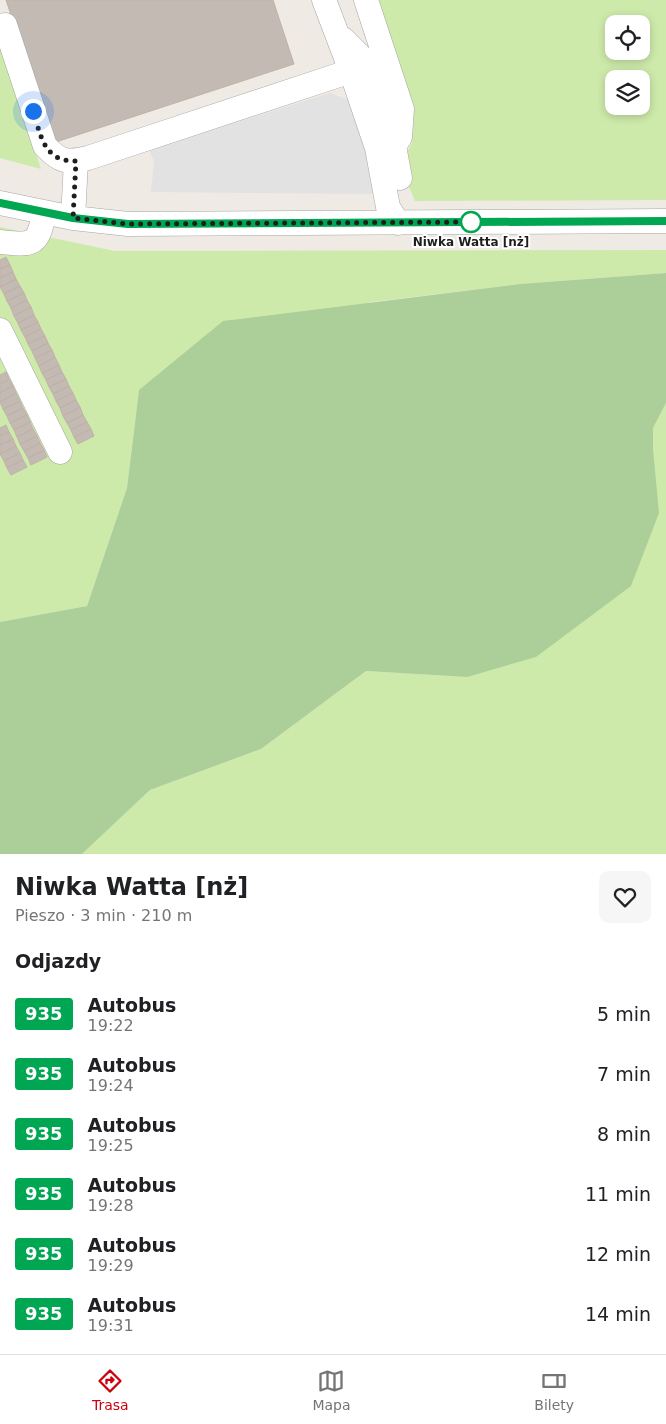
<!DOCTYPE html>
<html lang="pl">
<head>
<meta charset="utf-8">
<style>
  :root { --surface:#fff; --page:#f6f6f6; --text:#202124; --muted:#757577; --line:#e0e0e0; --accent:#cd000c }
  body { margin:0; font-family:"DejaVu Sans",sans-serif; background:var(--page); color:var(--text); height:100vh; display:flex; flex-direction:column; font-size:19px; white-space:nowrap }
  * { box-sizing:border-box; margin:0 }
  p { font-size:16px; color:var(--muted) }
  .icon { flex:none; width:28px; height:28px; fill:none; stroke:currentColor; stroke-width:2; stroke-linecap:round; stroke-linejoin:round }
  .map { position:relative; height:854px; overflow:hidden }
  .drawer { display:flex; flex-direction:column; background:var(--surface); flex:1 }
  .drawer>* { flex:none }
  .badge { padding:0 10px; border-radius:4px; font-size:18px; line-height:32px }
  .fabs { position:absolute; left:605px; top:15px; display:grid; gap:10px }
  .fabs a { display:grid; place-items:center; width:45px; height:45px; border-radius:10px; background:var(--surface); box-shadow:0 2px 8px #0003; font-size:25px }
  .you { position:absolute; width:25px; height:25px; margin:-12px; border:4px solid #fff; border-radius:50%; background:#1a73e8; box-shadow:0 0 0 8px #1a73e833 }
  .map>.badge { position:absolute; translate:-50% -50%; box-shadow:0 0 0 2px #fff }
  h2 { padding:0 15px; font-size:19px; line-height:45px }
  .round { display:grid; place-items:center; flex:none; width:52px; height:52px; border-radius:10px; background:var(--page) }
  .overview { display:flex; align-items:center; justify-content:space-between; height:85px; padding:0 15px }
  h1 { font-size:24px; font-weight:600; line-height:38px }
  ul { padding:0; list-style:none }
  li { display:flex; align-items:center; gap:15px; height:60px; padding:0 15px }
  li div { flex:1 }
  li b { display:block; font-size:19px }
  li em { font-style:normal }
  li .badge { min-width:55px; font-weight:700; text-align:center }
  .tab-bar { display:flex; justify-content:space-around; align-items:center; height:70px; border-top:1px solid var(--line); background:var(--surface); font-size:14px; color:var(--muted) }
  .tab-bar a { display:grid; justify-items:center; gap:2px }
  .tab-bar .on { color:var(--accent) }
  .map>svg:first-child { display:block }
  .grass { fill:#cdeaaa; fill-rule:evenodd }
  .forest { fill:#accf99 }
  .parking { fill:#e2e2e2 }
  .building { fill:#c4bab4; stroke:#c1b1a7 }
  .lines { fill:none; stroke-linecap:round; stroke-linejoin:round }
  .minor-casing { stroke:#a5a5a5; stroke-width:25 }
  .minor { stroke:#fff; stroke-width:24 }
  .line-casing { stroke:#fff; stroke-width:11 }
  .line { stroke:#00a651; stroke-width:8 }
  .walk { stroke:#1e1e1e; stroke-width:5; stroke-dasharray:0 9 }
  .stop-dot { fill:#fff; stroke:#00a651; stroke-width:2.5 }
  .labels { text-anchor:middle; stroke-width:4; stroke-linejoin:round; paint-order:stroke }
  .stop-label { font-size:12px; font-weight:bold; fill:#1e1e1e; stroke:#fff }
</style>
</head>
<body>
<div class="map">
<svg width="666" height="854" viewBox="0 0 666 854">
  <rect width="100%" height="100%" fill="#efebe4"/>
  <!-- grass -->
  <path class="grass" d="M 376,0 L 666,0 L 666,200 L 415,201 L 409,187 L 405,156 L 412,143 L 414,117 ZM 614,24 L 641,24 L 641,51 L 614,51 ZM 614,79 L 641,79 L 641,106 L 614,106 Z
    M 0,40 L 41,169 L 0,158 Z
    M 0,227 L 115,251 L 666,250 L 666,273 L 520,284 L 371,302 L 139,390 L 127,488 L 87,606 L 0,622 Z
    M 666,403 L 666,854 L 82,854 L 150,790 L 261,749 L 366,671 L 467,677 L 653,449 L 653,428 Z"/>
  <!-- forest -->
  <path class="forest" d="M 666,273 L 666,403 L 653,428 L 653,449 L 659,513 L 631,586 L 536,657 L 467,677 L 366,671 L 261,749 L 150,790 L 82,854 L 0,854 L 0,622 L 87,606 L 127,488 L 139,390 L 223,321 L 520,284 Z"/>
  <!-- parking -->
  <path class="parking" d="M 330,93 L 351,101 L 368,152 L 377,194 L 151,192 L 154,161 L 149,150 Z"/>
  <!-- building -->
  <path class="building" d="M 6,0 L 273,0 L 294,64 L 53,143 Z
    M 6,257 L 10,265 L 0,269 L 0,260 Z
    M 10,265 L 13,272 L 0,278 L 0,269 Z
    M 13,272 L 16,279 L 0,287 L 0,278 Z
    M 16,279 L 20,286 L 4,294 L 0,287 Z
    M 20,286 L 24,293 L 7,301 L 4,294 Z
    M 24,293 L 27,300 L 11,308 L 7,301 Z
    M 27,300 L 31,307 L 14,316 L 11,308 Z
    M 31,307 L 34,315 L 18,323 L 14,316 Z
    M 34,315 L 38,322 L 21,330 L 18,323 Z
    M 38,322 L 41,329 L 25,337 L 21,330 Z
    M 41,329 L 45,336 L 28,344 L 25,337 Z
    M 45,336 L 48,343 L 32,351 L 28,344 Z
    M 48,343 L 52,350 L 35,358 L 32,351 Z
    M 52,350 L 55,357 L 39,366 L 35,358 Z
    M 55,357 L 59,365 L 42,373 L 39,366 Z
    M 59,365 L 62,372 L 46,380 L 42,373 Z
    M 6,372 L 9,379 L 0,384 L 0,375 Z
    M 62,372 L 66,379 L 49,387 L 46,380 Z
    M 9,379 L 13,386 L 0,393 L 0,384 Z
    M 66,379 L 69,386 L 53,394 L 49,387 Z
    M 13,386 L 16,393 L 0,402 L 0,393 Z
    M 69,386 L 73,393 L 56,401 L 53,394 Z
    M 16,393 L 20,401 L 3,409 L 0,402 Z
    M 73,393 L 76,400 L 60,408 L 56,401 Z
    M 76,400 L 80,407 L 63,416 L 60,408 Z
    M 20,401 L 23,408 L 7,416 L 3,409 Z
    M 80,407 L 83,415 L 67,423 L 63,416 Z
    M 23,408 L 27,415 L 10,423 L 7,416 Z
    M 27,415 L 30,422 L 14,430 L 10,423 Z
    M 83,415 L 87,422 L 71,430 L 67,423 Z
    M 30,422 L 33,429 L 17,437 L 14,430 Z
    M 87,422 L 91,429 L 74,437 L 71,430 Z
    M 6,425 L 9,432 L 0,436 L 0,428 Z
    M 33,429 L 37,436 L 20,444 L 17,437 Z
    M 91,429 L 94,436 L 78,444 L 74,437 Z
    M 9,432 L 13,439 L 0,445 L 0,436 Z
    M 37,436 L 40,443 L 24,451 L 20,444 Z
    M 13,439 L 16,446 L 0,454 L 0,445 Z
    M 40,443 L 44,450 L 28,458 L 24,451 Z
    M 16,446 L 20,453 L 4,461 L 0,454 Z
    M 44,450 L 47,457 L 31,465 L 28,458 Z
    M 20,453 L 23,460 L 7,468 L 4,461 Z
    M 23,460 L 27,467 L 11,475 L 7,468 Z"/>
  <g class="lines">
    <defs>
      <path id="minor" d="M 324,0 L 351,71 L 377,148 L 388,207 L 398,223
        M 366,0 L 402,109 L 400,137 L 394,146 L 400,178
        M 5,25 L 45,146 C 60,162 67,163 88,158 L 351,71
        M 343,39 L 367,63 L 387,117 L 393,143
        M 0,203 L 73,218 L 128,224 L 666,221
        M 73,218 L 76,161
        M 0,242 C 32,245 38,247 44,213
        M 0,330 L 60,452"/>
    </defs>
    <!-- minor casing -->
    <use href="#minor" class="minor-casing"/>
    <!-- minor -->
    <use href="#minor" class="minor"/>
  </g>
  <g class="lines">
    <defs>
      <path id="line" d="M 0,203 L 73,218 L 128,224 L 666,221"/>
    </defs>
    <!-- line casing -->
    <use href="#line" class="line-casing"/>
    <!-- line -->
    <use href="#line" class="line"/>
    <!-- walk -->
    <path class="walk" d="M 33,111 C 41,136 44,162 76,161 L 73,218 L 128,224 L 471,222"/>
  </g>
  <!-- markers -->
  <circle class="stop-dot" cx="471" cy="222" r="10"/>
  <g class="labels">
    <!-- stop labels -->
    <g class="stop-label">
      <text x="471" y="246">Niwka Watta [nż]</text>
    </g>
  </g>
</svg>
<div class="fabs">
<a><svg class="icon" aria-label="locate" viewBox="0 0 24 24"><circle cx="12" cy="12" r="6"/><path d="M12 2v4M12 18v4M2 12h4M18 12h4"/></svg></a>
<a><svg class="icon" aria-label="layers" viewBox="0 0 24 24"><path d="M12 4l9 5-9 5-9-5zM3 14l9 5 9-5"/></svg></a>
</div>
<div class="you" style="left:33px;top:111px"></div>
</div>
<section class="drawer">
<div class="overview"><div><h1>Niwka Watta [nż]</h1><p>Pieszo · 3 min · 210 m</p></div><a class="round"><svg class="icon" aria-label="heart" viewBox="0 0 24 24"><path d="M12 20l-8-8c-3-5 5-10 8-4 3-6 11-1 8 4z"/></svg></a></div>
<h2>Odjazdy</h2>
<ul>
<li><span class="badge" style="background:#00a651;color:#fff">935</span><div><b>Autobus</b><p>19:22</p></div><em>5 min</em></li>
<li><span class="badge" style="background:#00a651;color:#fff">935</span><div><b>Autobus</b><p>19:24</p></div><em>7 min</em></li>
<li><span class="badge" style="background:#00a651;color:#fff">935</span><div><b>Autobus</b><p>19:25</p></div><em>8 min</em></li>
<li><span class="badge" style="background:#00a651;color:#fff">935</span><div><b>Autobus</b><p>19:28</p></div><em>11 min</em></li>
<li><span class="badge" style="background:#00a651;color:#fff">935</span><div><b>Autobus</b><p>19:29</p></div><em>12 min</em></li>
<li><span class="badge" style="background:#00a651;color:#fff">935</span><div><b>Autobus</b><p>19:31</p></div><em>14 min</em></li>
</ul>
</section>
<nav class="tab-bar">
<a class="on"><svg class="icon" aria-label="directions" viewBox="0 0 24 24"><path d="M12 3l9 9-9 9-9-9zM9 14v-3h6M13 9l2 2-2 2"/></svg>Trasa</a>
<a><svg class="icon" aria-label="map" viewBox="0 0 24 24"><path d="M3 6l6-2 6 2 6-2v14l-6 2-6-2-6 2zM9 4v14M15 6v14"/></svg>Mapa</a>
<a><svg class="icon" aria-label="tickets" viewBox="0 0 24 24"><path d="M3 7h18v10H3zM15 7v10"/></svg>Bilety</a>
</nav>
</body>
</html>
